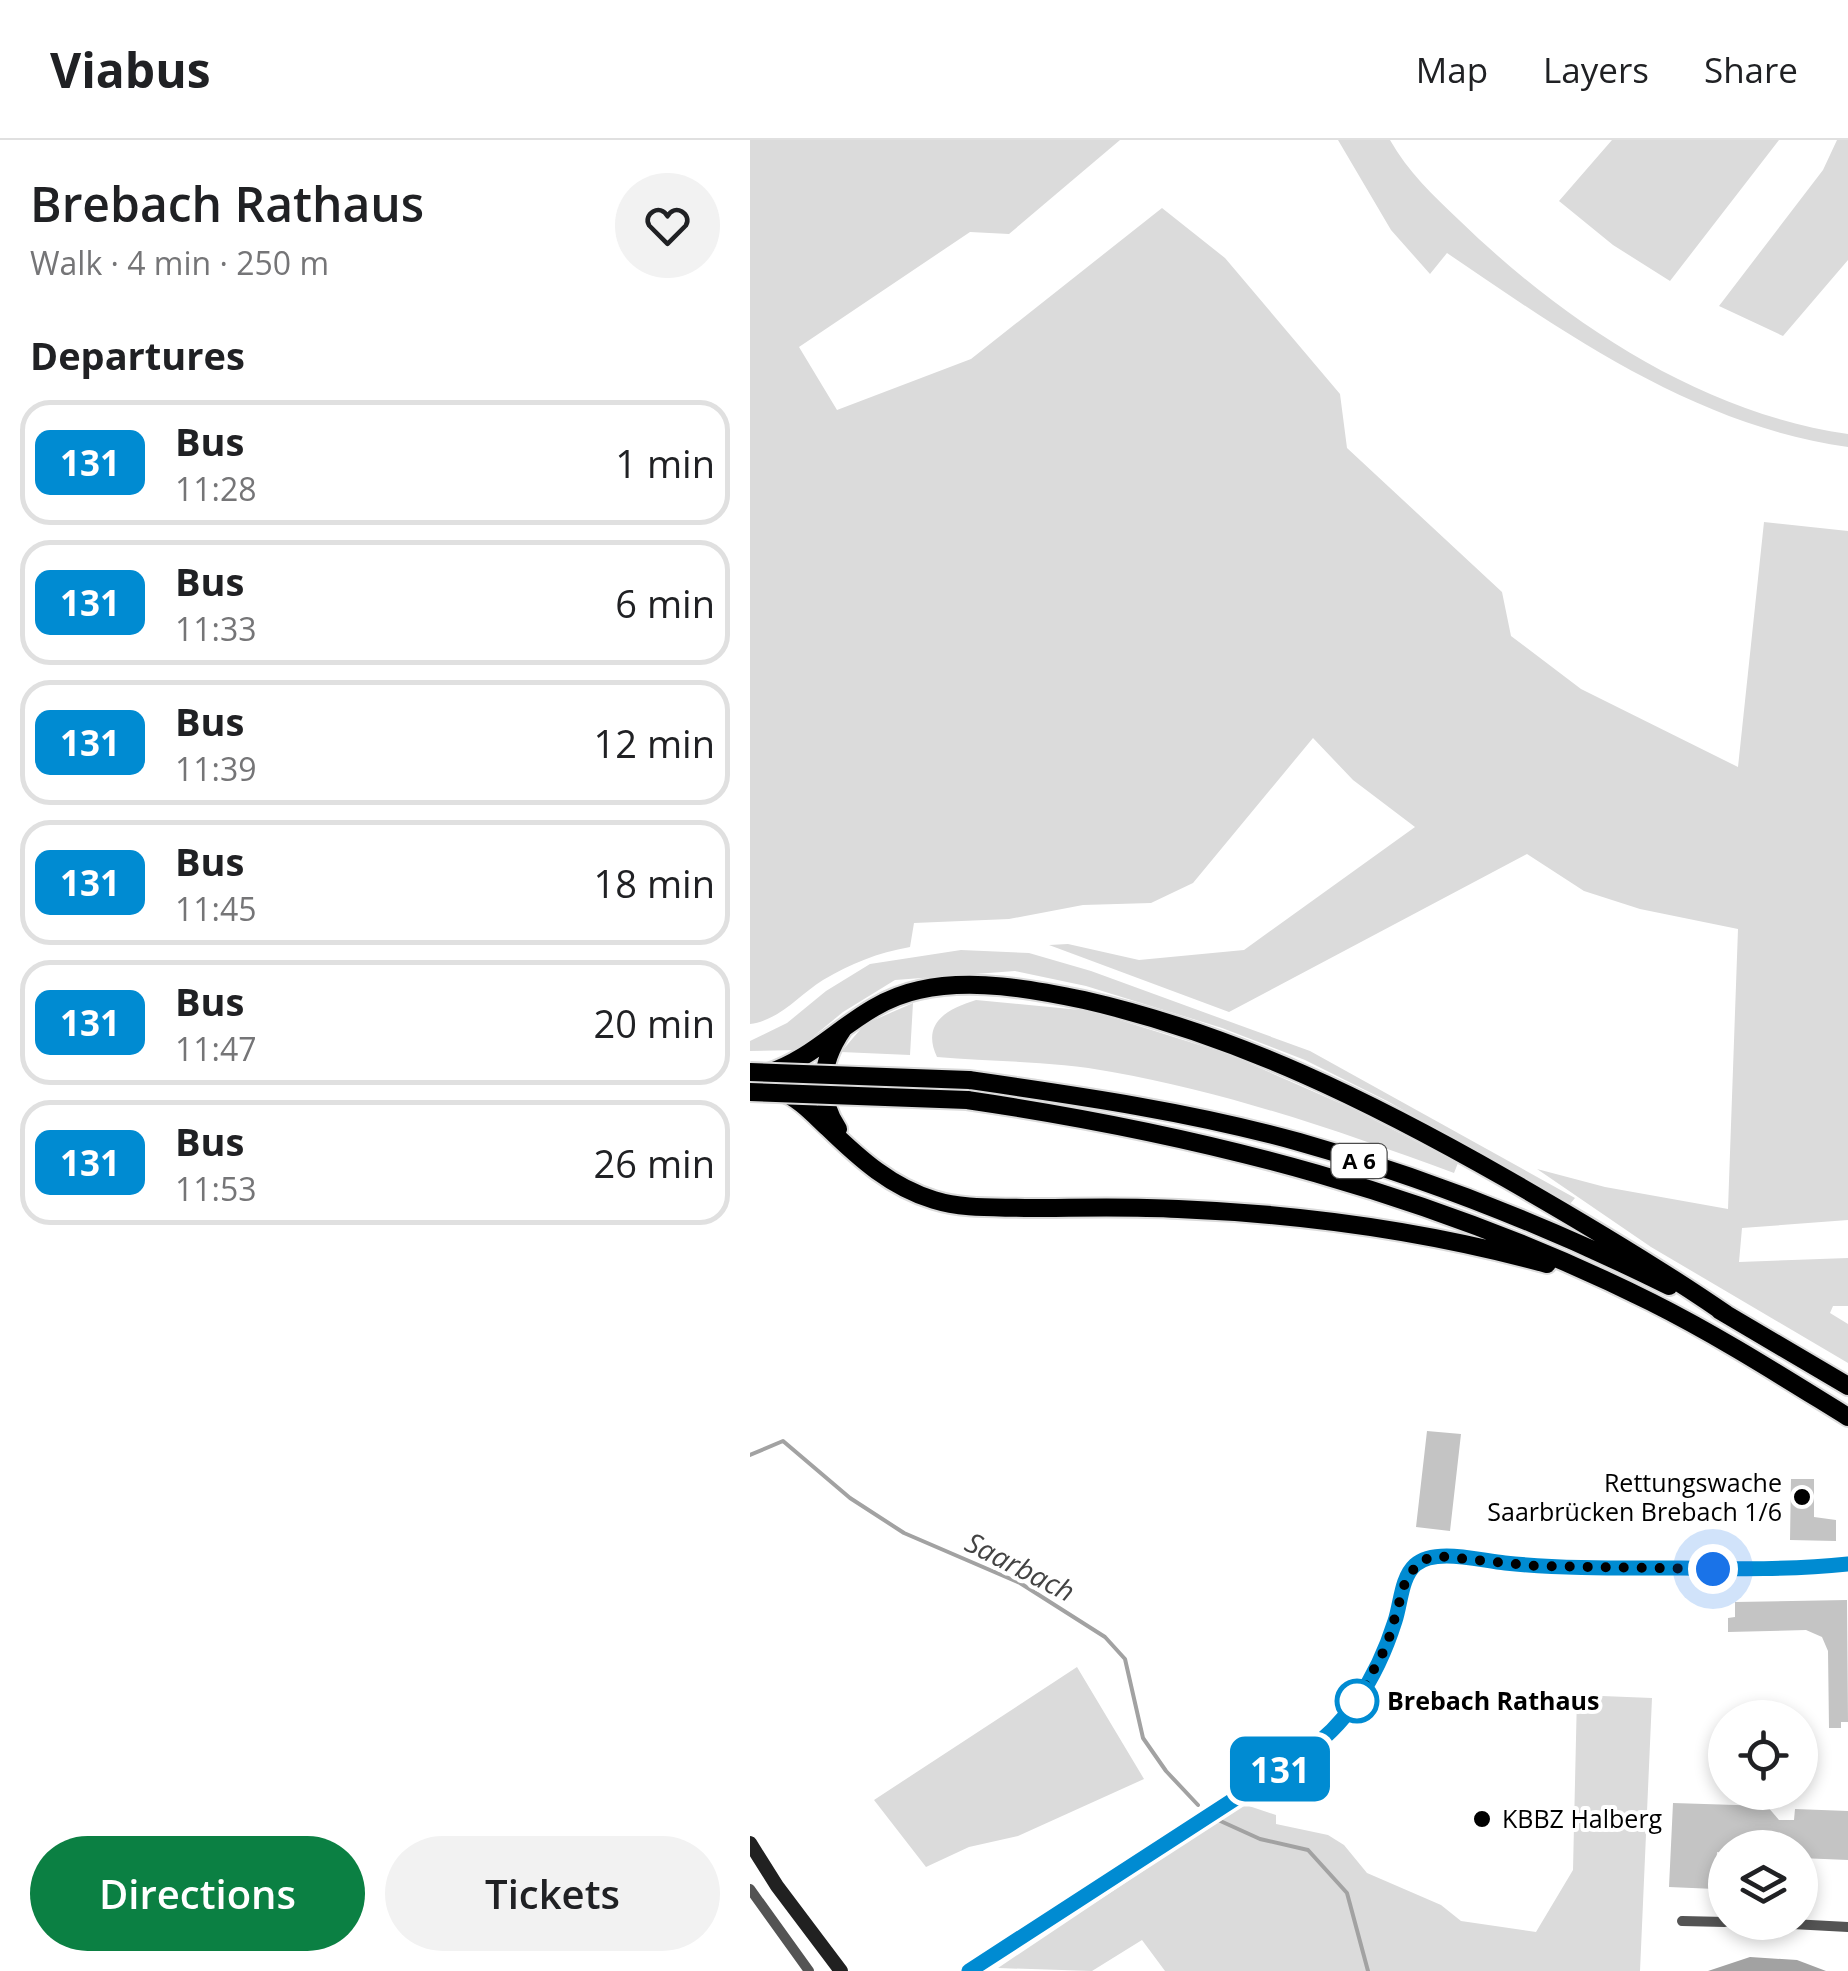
<!DOCTYPE html>
<html lang="en">
<head>
<meta charset="utf-8">
<style>
  :root { --surface:#fff; --page:#f2f2f2; --text:#202124; --muted:#757577; --line:#e0e0e0; --accent:#0b8043 }
  body { margin:0; font-family:"Open Sans",sans-serif; background:var(--page); color:var(--text); height:100vh; display:flex; flex-direction:column; font-size:38px; white-space:nowrap }
  * { box-sizing:border-box; margin:0 }
  p { font-size:32px; color:var(--muted) }
  .icon { flex:none; width:55px; height:55px; fill:none; stroke:currentColor; stroke-width:2; stroke-linecap:round; stroke-linejoin:round }
  .map { position:relative; flex:1; overflow:hidden }
  .panel { display:flex; flex-direction:column; background:var(--surface); width:750px }
  .panel>* { flex:none }
  .badge { padding:0 20px; border-radius:15px; font-size:35px; line-height:65px }
  .buttons { position:absolute; left:958px; top:1560px; display:grid; gap:20px }
  .buttons a { display:grid; place-items:center; width:110px; height:110px; border-radius:50%; background:var(--surface); box-shadow:0 5px 15px #0003; font-size:50px }
  .you { position:absolute; width:50px; height:50px; margin:-25px; border:8px solid #fff; border-radius:50%; background:#1a73e8; box-shadow:0 0 0 15px #1a73e833 }
  .map>.badge { position:absolute; translate:-50% -50%; box-shadow:0 0 0 5px #fff }
  h2 { padding:0 30px; font-size:38px; line-height:90px }
  .round { display:grid; place-items:center; flex:none; width:105px; height:105px; border-radius:52px; background:var(--page) }
  .headline { display:flex; align-items:center; justify-content:space-between; height:170px; padding:0 30px }
  h1 { font-size:48px; font-weight:600; line-height:75px }
  .cta { display:flex; gap:20px; margin-top:auto; padding:20px 30px }
  .cta a { flex:1; height:115px; border-radius:60px; background:var(--accent); color:#fff; font-size:40px; font-weight:600; line-height:115px; text-align:center }
  .cta a+a { background:var(--page); color:var(--text) }
  ul { padding:0; list-style:none }
  li { display:flex; align-items:center; gap:30px; height:125px; margin:0 20px 15px; padding:0 10px; border:5px solid var(--line); border-radius:30px }
  li div { flex:1 }
  li b { display:block; font-size:38px }
  li em { font-style:normal }
  li .badge { min-width:110px; font-weight:700; text-align:center }
  header { display:flex; align-items:center; gap:60px; box-sizing:border-box; height:140px; padding:0 50px; background:var(--surface); border-bottom:2px solid var(--line) }
  header strong { font-size:48px }
  nav { display:flex; gap:55px; margin-inline-start:auto; font-size:35px }
  main { display:flex; flex:1; min-height:0 }
  .map>svg:first-child { display:block }
  .green { fill:#dbdbdb }
  .water { fill:#a2a2a2 }
  .lines { fill:none; stroke-linecap:round; stroke-linejoin:round }
  .stream { stroke:#a2a2a2; stroke-width:4 }
  .building { fill:#c4c4c4 }
  .highway-casing { stroke:#dbdbdb; stroke-width:22 }
  .street { stroke:#545454; stroke-width:10 }
  .secondary { stroke:#212121; stroke-width:14 }
  .highway { stroke:#000; stroke-width:18 }
  .highway-bridge-casing { stroke:#dbdbdb; stroke-width:22; stroke-linecap:butt }
  .highway-bridge { stroke:#000; stroke-width:18 }
  .line-casing { stroke:#fff; stroke-width:22 }
  .line { stroke:#008bd2; stroke-width:15 }
  .walk { stroke:#000; stroke-width:10; stroke-dasharray:0 18 }
  .poi-dot { fill:#000; stroke:#fff; stroke-width:4 }
  .stop-dot { fill:#fff; stroke:#008bd2; stroke-width:5 }
  .labels { text-anchor:middle; stroke-width:8; stroke-linejoin:round; paint-order:stroke }
  .shield { fill:#fff; stroke:#4c4c4c; stroke-width:2.5 }
  .shield-label { font-size:22px; font-weight:bold; fill:#000 }
  .poi-label { font-size:25px; fill:#000; stroke:#fff; text-anchor:end }
  .stop-label { font-size:25px; font-weight:bold; fill:#000; stroke:#fff; text-anchor:start }
  .water-label { font-size:28px; font-style:italic; fill:#434343; stroke:#fff }
</style>
</head>
<body>
<header>
<strong>Viabus</strong>
<nav><a>Map</a><a>Layers</a><a>Share</a></nav>
</header>
<main>
<section class="panel">
<div class="headline"><div><h1>Brebach Rathaus</h1><p>Walk · 4 min · 250 m</p></div><a class="round"><svg class="icon" aria-label="heart" viewBox="0 0 24 24"><path d="M12 20l-8-8c-3-5 5-10 8-4 3-6 11-1 8 4z"/></svg></a></div>
<h2>Departures</h2>
<ul>
<li><span class="badge" style="background:#008bd2;color:#fff">131</span><div><b>Bus</b><p>11:28</p></div><em>1 min</em></li>
<li><span class="badge" style="background:#008bd2;color:#fff">131</span><div><b>Bus</b><p>11:33</p></div><em>6 min</em></li>
<li><span class="badge" style="background:#008bd2;color:#fff">131</span><div><b>Bus</b><p>11:39</p></div><em>12 min</em></li>
<li><span class="badge" style="background:#008bd2;color:#fff">131</span><div><b>Bus</b><p>11:45</p></div><em>18 min</em></li>
<li><span class="badge" style="background:#008bd2;color:#fff">131</span><div><b>Bus</b><p>11:47</p></div><em>20 min</em></li>
<li><span class="badge" style="background:#008bd2;color:#fff">131</span><div><b>Bus</b><p>11:53</p></div><em>26 min</em></li>
</ul>
<div class="cta"><a>Directions</a><a>Tickets</a></div>
</section>
<div class="map">
<svg width="1098" height="1831" viewBox="0 0 1098 1831">
  <rect width="100%" height="100%" fill="#fff"/>
  <!-- green -->
  <path class="green" d="M 0,0 L 370,0 L 259,94 L 220,92 L 49,207 L 87,270 L 221,219 L 412,68 L 475,118 L 590,254 L 597,308 L 752,452 L 761,496 L 831,549 L 988,627 L 1014,382 L 1098,391 L 1098,1080 L 992,1088 L 989,1122 L 1098,1118 L 1098,1166 L 1083,1166 L 1080,1173 L 1098,1184 L 1098,1223 L 901,1107 L 787,1029 L 855,1047 L 978,1069 L 988,789 L 890,769 L 834,751 L 777,714 L 479,872 L 299,805 L 318,804 L 389,820 L 494,810 L 665,687 L 603,640 L 563,598 L 443,743 L 401,763 L 333,765 L 259,779 L 164,783 L 160,807 C 127,813 102,823 73,840 C 49,855 30,880 0,884 Z
    M 588,0 L 640,0 C 658,32 683,55 709,80 C 814,182 951,273 1098,294 L 1098,307 C 947,286 820,197 697,113 L 680,134 L 641,90 Z
    M 862,0 L 1029,0 L 920,141 L 863,105 L 809,61 Z
    M 1087,0 L 1098,0 L 1098,120 L 1033,196 L 969,166 L 1073,30 Z
    M 211,810 L 279,813 L 341,831 L 560,911 L 825,1058 L 820,1064 L 637,961 L 555,920 L 472,888 L 336,846 L 265,831 L 145,840 L 93,872 L 47,910 L 0,911 L 0,901 L 37,883 L 76,851 L 120,824 Z
    M 226,860 L 341,871 L 478,914 L 601,968 L 708,1023 L 704,1033 C 592,992 480,953 362,932 C 305,921 245,922 187,917 C 171,883 197,869 226,860 Z
    M 163,863 L 160,915 L 91,912 L 115,884 Z
    M 327,1527 L 394,1639 L 268,1696 L 219,1707 L 176,1727 L 124,1660 Z
    M 827,1555 L 902,1558 L 890,1831 L 415,1831 L 392,1800 L 342,1831 L 248,1828 L 493,1664 L 526,1675 L 526,1684 L 578,1695 L 594,1705 L 617,1733 L 691,1765 L 711,1781 L 786,1792 L 823,1730 Z"/>
  <!-- water -->
  <path class="water" d="M 1000,1817 L 1047,1820 L 1076,1831 L 958,1831 Z"/>
  <g class="lines">
    <!-- stream -->
    <path class="stream" d="M 0,1315 L 33,1301 L 100,1358 L 154,1393 L 270,1443 L 355,1497 L 375,1519 L 393,1598 L 416,1631 L 448,1665
      M 466,1679 L 510,1699 L 558,1710 L 597,1753 L 618,1831"/>
  </g>
  <!-- building -->
  <path class="building" d="M 677,1291 L 711,1294 L 700,1391 L 666,1387 Z
    M 1041,1339 L 1064,1339 L 1064,1377 L 1086,1380 L 1086,1401 L 1040,1400 Z
    M 1097,1460 L 1098,1582 L 1091,1582 L 1091,1588 L 1079,1588 L 1078,1511 L 1072,1497 L 1056,1490 L 978,1492 L 978,1478 L 985,1477 L 985,1462 Z
    M 923,1663 L 1017,1666 L 1029,1680 L 1044,1680 L 1045,1669 L 1098,1671 L 1098,1720 L 1050,1718 L 1050,1708 L 975,1708 L 975,1713 L 967,1712 L 965,1749 L 919,1747 Z"/>
  <g class="lines">
    <defs>
      <path id="highway" d="M 18,933 C 74,915 107,863 169,850 C 222,838 281,849 334,860 C 487,895 622,962 757,1039 C 832,1082 905,1125 976,1174
        M 219,940 C 330,956 442,972 549,1002 C 677,1038 800,1087 919,1146
        M 30,951 C 49,958 64,975 78,988 C 110,1019 141,1047 184,1060 C 213,1069 245,1067 275,1068 C 326,1068 377,1066 428,1069 C 553,1074 676,1091 797,1124
        M 217,960 C 455,995 684,1054 901,1162 C 969,1196 1033,1237 1098,1277
        M 88,989 C 66,956 71,921 93,889
        M 969,1170 L 1098,1246"/>
    </defs>
    <!-- highway casing -->
    <use href="#highway" class="highway-casing"/>
    <!-- street -->
    <path class="street" d="M 0,1749 L 59,1831
      M 932,1781 L 975,1782
      M 1004,1782 L 1098,1787"/>
    <!-- secondary -->
    <path class="secondary" d="M 0,1703 L 27,1746 L 91,1831
      M 219,1831 L 551,1616 C 598,1585 627,1537 644,1484 C 650,1467 650,1446 660,1431 C 666,1421 675,1418 686,1417 C 772,1425 857,1428 943,1429 C 995,1429 1046,1430 1098,1424"/>
    <!-- highway -->
    <use href="#highway" class="highway"/>
    <defs>
      <path id="highway-bridge" d="M 0,932 L 219,940
        M 0,952 L 217,960"/>
    </defs>
    <!-- highway-bridge casing -->
    <use href="#highway-bridge" class="highway-bridge-casing"/>
    <!-- highway-bridge -->
    <use href="#highway-bridge" class="highway-bridge"/>
  </g>
  <g class="lines">
    <defs>
      <path id="line" d="M 219,1831 L 551,1616 C 598,1584 628,1535 645,1481 C 651,1463 651,1438 665,1425 C 685,1407 731,1421 755,1423 C 813,1429 872,1428 930,1428 C 986,1429 1042,1430 1098,1424"/>
    </defs>
    <!-- line casing -->
    <use href="#line" class="line-casing"/>
    <!-- line -->
    <use href="#line" class="line"/>
    <!-- walk -->
    <path class="walk" d="M 607,1561 L 637,1505 L 656,1439 L 670,1421 L 686,1416 L 786,1426 L 963,1429"/>
  </g>
  <!-- markers -->
  <g class="poi-dot">
    <circle cx="1052" cy="1357" r="10"/>
    <circle cx="732" cy="1679" r="10"/>
  </g>
  <circle class="stop-dot" cx="607" cy="1561" r="20"/>
  <g class="labels">
    <!-- shield labels -->
    <rect class="shield" x="581.5" y="1004" width="55" height="34" rx="8"/>
    <g class="shield-label">
      <text x="609" y="1029">A 6</text>
    </g>
    <!-- poi labels -->
    <g class="poi-label">
      <text x="1032" y="1352">Rettungswache<tspan x="1032" dy="29">Saarbrücken Brebach 1/6</tspan></text>
      <text x="752" y="1688" text-anchor="start">KBBZ Halberg</text>
    </g>
    <!-- stop labels -->
    <g class="stop-label">
      <text x="637" y="1570">Brebach Rathaus</text>
    </g>
    <!-- water labels -->
    <g class="water-label">
      <text transform="translate(270 1427) rotate(27)" y="10">Saarbach</text>
    </g>
  </g>
</svg>
<div class="buttons">
<a><svg class="icon" aria-label="locate" viewBox="0 0 24 24"><circle cx="12" cy="12" r="6"/><path d="M12 2v4M12 18v4M2 12h4M18 12h4"/></svg></a>
<a><svg class="icon" aria-label="layers" viewBox="0 0 24 24"><path d="M12 4l9 5-9 5-9-5zM3 14l9 5 9-5"/></svg></a>
</div>
<div class="you" style="left:963px;top:1429px"></div>
<b class="badge" style="left:530px;top:1629px;background:#008bd2;color:#fff">131</b>
</div>
</main>
</body>
</html>
